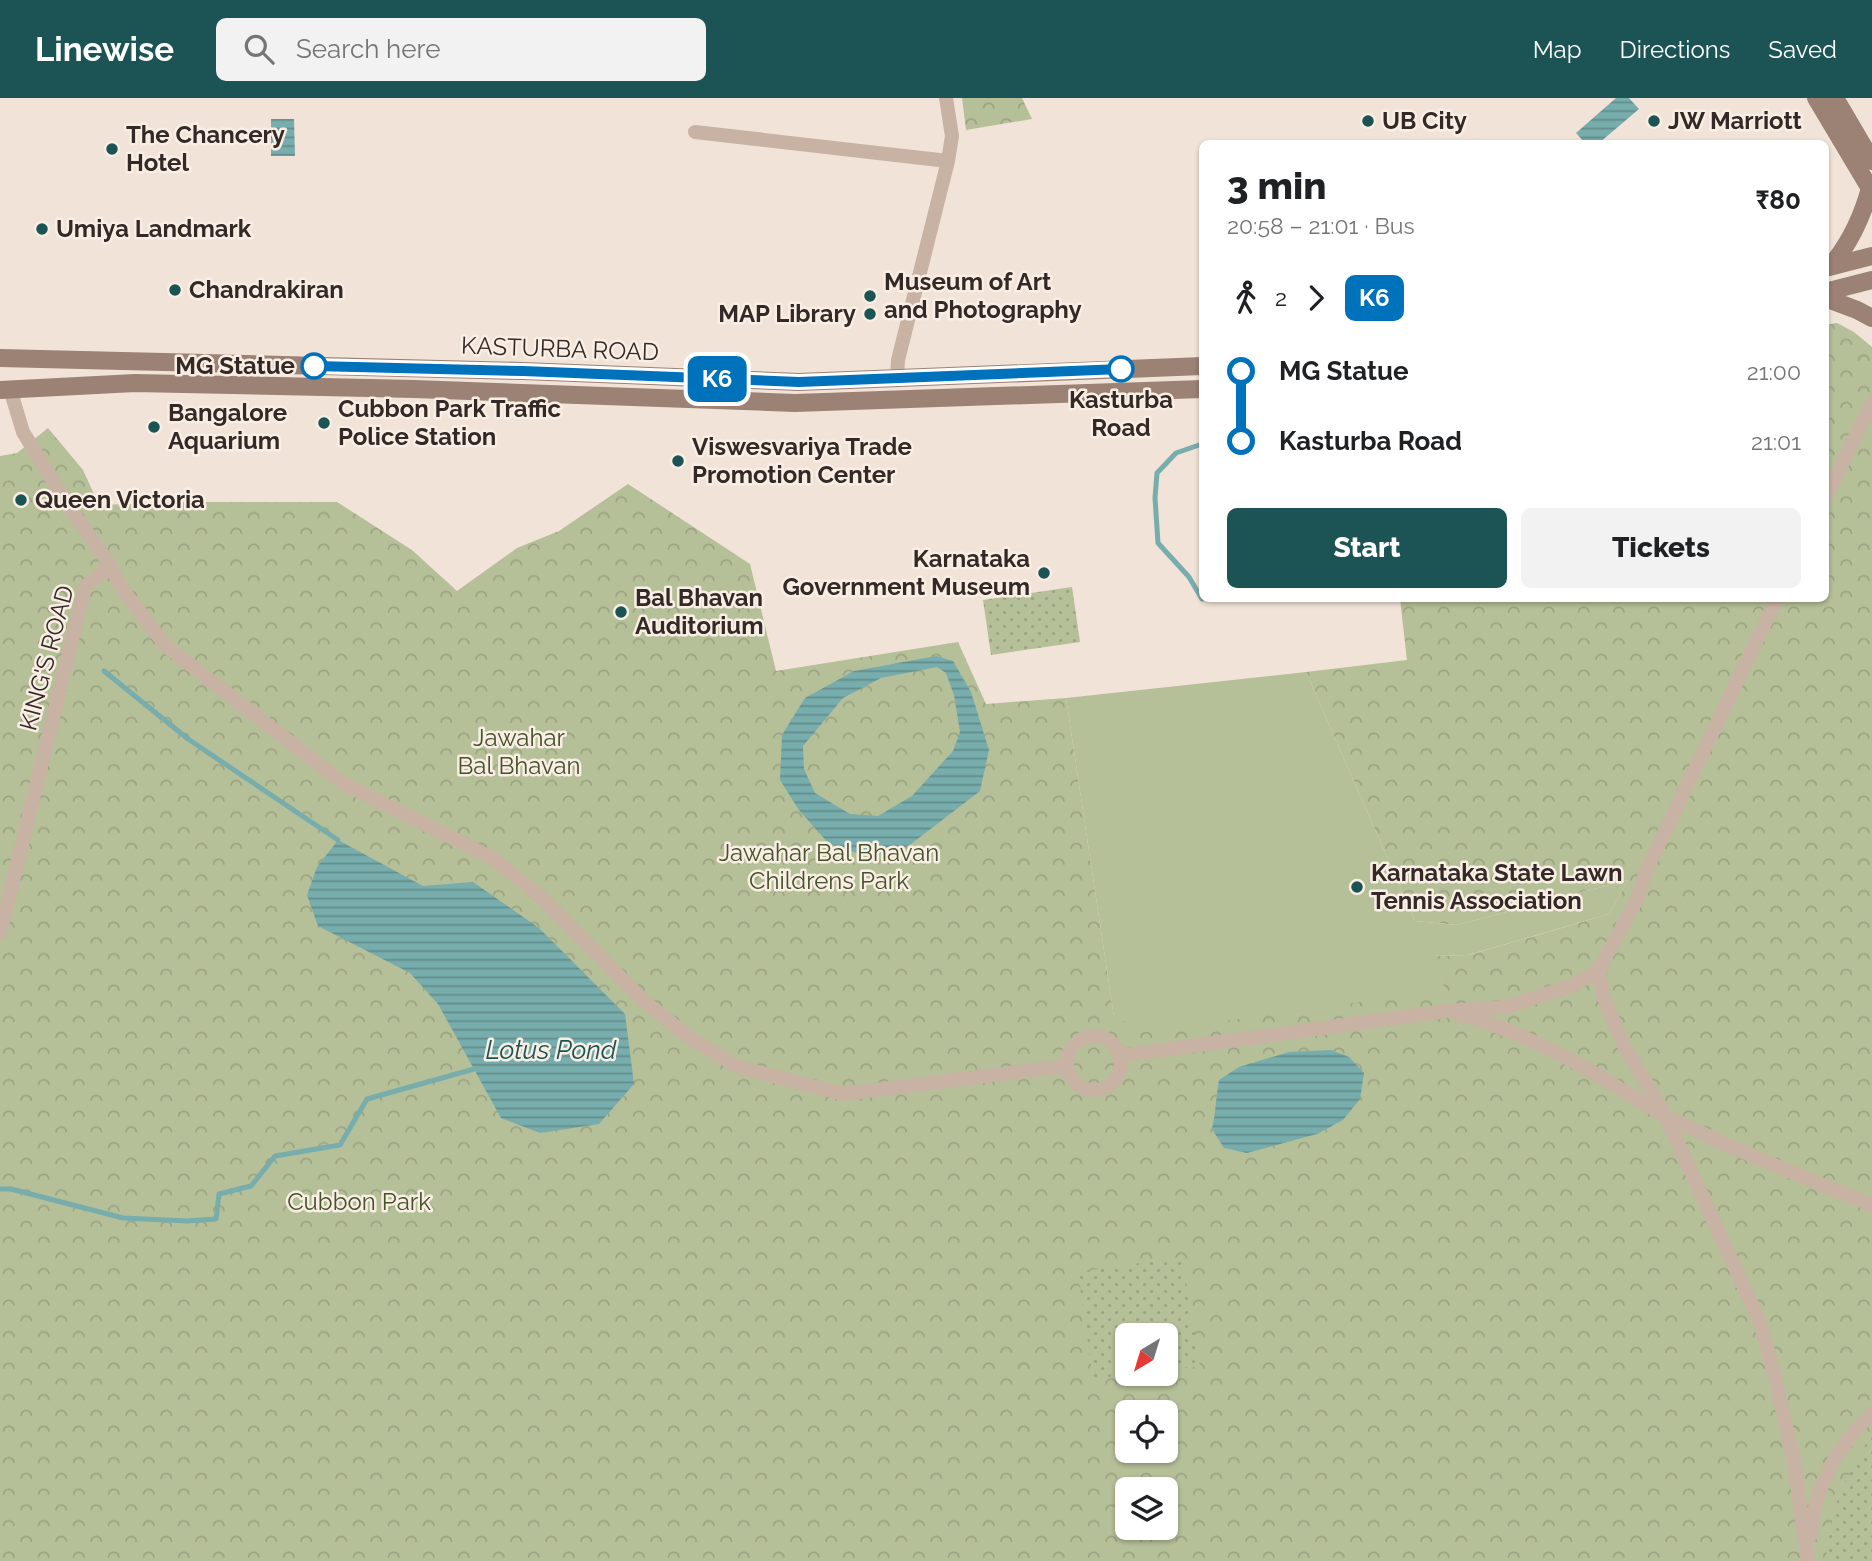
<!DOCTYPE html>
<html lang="en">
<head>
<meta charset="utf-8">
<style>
  :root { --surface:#fff; --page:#f2f2f2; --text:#202124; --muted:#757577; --accent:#1c5455 }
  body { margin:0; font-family:Raleway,sans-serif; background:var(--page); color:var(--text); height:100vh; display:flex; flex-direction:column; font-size:26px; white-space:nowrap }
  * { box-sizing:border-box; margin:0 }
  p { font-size:23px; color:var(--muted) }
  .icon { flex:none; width:38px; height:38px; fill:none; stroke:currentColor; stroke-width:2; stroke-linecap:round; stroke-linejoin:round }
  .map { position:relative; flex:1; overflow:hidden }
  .sheet { position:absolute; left:1199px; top:42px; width:630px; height:462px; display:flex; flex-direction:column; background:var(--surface); border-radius:10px; box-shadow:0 2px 5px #0004 }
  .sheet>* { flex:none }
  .badge { padding:0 14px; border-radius:10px; font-size:24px; line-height:46px }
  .needle { width:46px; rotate:218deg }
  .tools { position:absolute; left:1115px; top:1225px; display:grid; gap:14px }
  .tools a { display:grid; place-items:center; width:63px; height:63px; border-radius:10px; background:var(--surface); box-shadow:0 2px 5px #0004; font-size:35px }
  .map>.badge { position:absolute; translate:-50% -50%; box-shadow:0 0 0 4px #fff }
  .legs { display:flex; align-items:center; gap:10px; height:77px; padding:0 28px; font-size:23px }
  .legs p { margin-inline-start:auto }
  .overview { display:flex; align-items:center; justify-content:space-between; height:119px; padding:0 28px }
  h1 { font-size:38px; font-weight:800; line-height:52px }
  .primary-button { display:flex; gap:14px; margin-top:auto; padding:14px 28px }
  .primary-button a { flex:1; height:80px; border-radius:10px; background:var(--accent); color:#fff; font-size:28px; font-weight:800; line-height:80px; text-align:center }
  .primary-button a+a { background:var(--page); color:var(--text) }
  ul { padding:0 28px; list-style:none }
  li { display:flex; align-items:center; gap:24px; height:70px; font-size:26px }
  li i { display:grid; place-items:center; width:10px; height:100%; margin:0 9px; background:currentColor }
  li i::after { content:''; width:18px; height:18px; margin:-9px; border:5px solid; border-radius:50%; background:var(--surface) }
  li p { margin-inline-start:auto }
  li:first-child i { background:linear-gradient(#0000 50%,currentColor 0) }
  li:last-child i { background:linear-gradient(currentColor 50%,#0000 0) }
  header { display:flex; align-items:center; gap:42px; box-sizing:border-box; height:98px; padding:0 35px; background:var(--accent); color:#fff }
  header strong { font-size:33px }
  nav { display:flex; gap:38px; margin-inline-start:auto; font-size:24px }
  .search { width:490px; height:63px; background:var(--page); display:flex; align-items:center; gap:18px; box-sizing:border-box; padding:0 24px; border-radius:10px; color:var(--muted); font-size:26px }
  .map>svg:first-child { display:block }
  .park { fill:url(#park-crowns); fill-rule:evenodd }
  .garden { fill:url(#garden-dots) }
  .pitch { fill:#b5bf98 }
  .water { fill:url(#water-rules); fill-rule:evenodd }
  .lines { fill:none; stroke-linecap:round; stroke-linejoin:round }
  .stream { stroke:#77adac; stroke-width:5 }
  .street { stroke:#c8b2a4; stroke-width:14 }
  .secondary { stroke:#9c8175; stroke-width:18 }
  .line-1-casing { stroke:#fff; stroke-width:16 }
  .line-1 { stroke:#0072bc; stroke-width:10 }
  .poi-dot { fill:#1c5455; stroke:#f9eee4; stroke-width:2.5 }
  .stop-1-dot { fill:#fff; stroke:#0072bc; stroke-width:3.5 }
  .labels { text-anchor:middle; stroke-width:5; stroke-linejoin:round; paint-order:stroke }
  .poi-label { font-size:24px; font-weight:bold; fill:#342926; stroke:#f9eee4; text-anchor:start }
  .street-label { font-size:24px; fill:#342926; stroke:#f9eee4 }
  .stop-label { font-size:24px; font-weight:bold; fill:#342926; stroke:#f9eee4; text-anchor:end }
  .park-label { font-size:24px; fill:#45522a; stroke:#f9eee4 }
  .water-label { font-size:26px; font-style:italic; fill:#1c5455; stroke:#f9eee4 }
</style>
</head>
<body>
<header>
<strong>Linewise</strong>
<div class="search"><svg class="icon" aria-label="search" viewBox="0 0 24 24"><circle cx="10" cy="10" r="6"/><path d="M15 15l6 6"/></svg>Search here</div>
<nav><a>Map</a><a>Directions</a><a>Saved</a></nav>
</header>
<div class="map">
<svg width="1872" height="1463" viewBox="0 0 1872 1463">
  <defs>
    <pattern id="park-crowns" width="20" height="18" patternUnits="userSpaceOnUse" patternTransform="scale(1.75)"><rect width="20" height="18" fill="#b5bf98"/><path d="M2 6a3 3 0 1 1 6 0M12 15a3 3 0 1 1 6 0" fill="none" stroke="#9ca483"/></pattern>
    <pattern id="garden-dots" width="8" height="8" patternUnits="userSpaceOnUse" patternTransform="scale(1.75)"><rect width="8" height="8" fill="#b5bf98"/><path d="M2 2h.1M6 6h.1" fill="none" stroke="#9ca483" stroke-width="1.8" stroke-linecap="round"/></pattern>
    <pattern id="water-rules" width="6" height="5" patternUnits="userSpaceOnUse" patternTransform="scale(1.75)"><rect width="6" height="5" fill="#77adac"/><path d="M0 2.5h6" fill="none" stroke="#628d8c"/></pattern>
  </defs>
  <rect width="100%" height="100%" fill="#f1e3d8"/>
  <!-- park -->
  <path class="park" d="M 962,0 L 1022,0 L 1032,21 L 966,32 Z
    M 1837,225 L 1854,234 L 1872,249 L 1872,1463 L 0,1463 L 0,358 L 17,355 L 48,330 L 83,372 L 99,407 L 183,404 L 337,404 L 412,452 L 457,493 L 517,450 L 559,433 L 628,386 L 750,466 L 776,573 L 958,544 L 986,606 L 1066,600 L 1114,919 L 1445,892 L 1430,858 L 1469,857 L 1609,816 L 1628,782 L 1457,827 L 1415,823 L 1306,574 L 1407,562 L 1400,501 L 1825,500 L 1825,227 ZM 1127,1237 L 1166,1237 L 1166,1276 L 1127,1276 ZM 1127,1314 L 1166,1314 L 1166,1353 L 1127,1353 ZM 1127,1391 L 1166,1391 L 1166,1430 L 1127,1430 Z"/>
  <!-- garden -->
  <path class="garden" d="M 1072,489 L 1080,544 L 991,557 L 983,502 Z
    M 1182,1159 L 1200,1268 L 1166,1272 L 1166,1237 L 1127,1237 L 1127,1276 L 1132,1276 L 1093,1281 L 1078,1174 Z
    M 1872,1339 L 1872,1463 L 1827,1463 L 1826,1447 L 1840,1393 L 1867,1344 Z"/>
  <!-- pitch -->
  <path class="pitch" d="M 1306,574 L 1415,823 L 1457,827 L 1628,782 L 1609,816 L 1468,857 L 1431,858 L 1445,892 L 1146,934 L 1114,919 L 1066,600 Z"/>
  <!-- water -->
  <path class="water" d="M 1616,0 L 1629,0 L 1639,11 L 1599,45 L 1585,45 L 1576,35 Z
    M 271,21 L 294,21 L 295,58 L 271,58 Z
    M 936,558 L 953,563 L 971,594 L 989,652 L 980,693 L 911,746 L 892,755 L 857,755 L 829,746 L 799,712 L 780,682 L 782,637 L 805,600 L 854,573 ZM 937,569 L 946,575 L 954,597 L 960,634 L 953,653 L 912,698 L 878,718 L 850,716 L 815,695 L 804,671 L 803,648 L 843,600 L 881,580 Z
    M 338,742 L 423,788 L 473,784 L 539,830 L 625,916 L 634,986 L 599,1026 L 540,1035 L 501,1020 L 438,906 L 410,875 L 318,828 L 307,797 L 317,769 Z
    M 1331,952 L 1349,959 L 1364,975 L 1360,1001 L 1343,1022 L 1317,1036 L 1247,1055 L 1224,1050 L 1212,1031 C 1216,1014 1216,998 1219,982 L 1239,969 L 1289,954 Z"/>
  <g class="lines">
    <!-- stream -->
    <path class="stream" d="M 1202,346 L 1176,355 L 1157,375 L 1155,400 L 1158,445 L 1189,479 L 1202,501
      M 104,573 L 188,641 L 338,742
      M 0,1091 L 11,1091 L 123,1120 L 187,1123 L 216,1121 L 219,1096 L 251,1088 L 275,1058 L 340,1047 L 367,1001 L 474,971"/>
    <!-- street -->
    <path class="street" d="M 695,34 L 948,63
      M 897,281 L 898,262 L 948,63 L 952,38 L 946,0
      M 10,291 L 23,334 L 67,406 L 110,467 L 123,492 L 166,548 L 344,686 L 492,760 L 539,797 L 644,903 L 690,940 L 738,969 L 843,996 L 1066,968
      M 1825,401 L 1872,304
      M 1777,500 L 1646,773 L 1637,801 L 1599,871 L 1603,898 L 1623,946 L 1665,1017 L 1759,1222 L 1774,1275 L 1794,1363 L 1808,1463
      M 0,835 L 85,489 L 110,467
      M 1458,916 C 1505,928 1552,951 1594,975 C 1619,989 1642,1006 1667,1018 C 1733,1052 1804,1079 1872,1107
      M1067 965a27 27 0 1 1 54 0a27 27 0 1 1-54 0Z
      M 1119,958 L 1446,913 L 1506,909 L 1574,887 L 1599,871
      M 1811,1437 C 1813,1391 1839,1346 1872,1315"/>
    <!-- secondary -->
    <path class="secondary" d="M 1816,0 L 1872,94
      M 1835,0 L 1872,63
      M 1829,169 L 1872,158
      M 1830,169 C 1850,145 1862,120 1870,90
      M 1825,194 L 1872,182
      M 1825,200 L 1857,212 L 1872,220
      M 0,260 L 523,273 L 799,284 L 1202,268
      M 0,292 L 135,285 L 414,291 L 795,305 L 1202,291"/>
  </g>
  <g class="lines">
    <defs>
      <path id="line-1" d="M 314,268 L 523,273 L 799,284 L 1121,271"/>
    </defs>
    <!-- line-1 casing -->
    <use href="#line-1" class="line-1-casing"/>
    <!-- line-1 -->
    <use href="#line-1" class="line-1"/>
  </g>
  <!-- markers -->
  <g class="poi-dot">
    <circle cx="1368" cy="23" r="7"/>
    <circle cx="1654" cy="23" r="7"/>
    <circle cx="112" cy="51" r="7"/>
    <circle cx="42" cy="131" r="7"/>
    <circle cx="175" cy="192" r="7"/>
    <circle cx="870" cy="198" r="7"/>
    <circle cx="870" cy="216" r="7"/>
    <circle cx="324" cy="325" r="7"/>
    <circle cx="154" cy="329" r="7"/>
    <circle cx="678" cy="363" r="7"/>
    <circle cx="21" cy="402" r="7"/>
    <circle cx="1044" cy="475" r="7"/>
    <circle cx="621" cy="514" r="7"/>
    <circle cx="1357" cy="789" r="7"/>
  </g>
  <g class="stop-1-dot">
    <circle cx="314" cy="268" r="12"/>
    <circle cx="1121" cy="271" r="12"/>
  </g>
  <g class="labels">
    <!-- poi labels -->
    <g class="poi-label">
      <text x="1382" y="31">UB City</text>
      <text x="1668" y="31">JW Marriott</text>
      <text x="126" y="45">The Chancery<tspan x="126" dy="28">Hotel</tspan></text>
      <text x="56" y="139">Umiya Landmark</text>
      <text x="884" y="192">Museum of Art<tspan x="884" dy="28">and Photography</tspan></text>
      <text x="189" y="200">Chandrakiran</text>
      <text x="856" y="224" text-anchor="end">MAP Library</text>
      <text x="338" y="319">Cubbon Park Traffic<tspan x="338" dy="28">Police Station</tspan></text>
      <text x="168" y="323">Bangalore<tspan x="168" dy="28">Aquarium</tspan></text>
      <text x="692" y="357">Viswesvariya Trade<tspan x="692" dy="28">Promotion Center</tspan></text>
      <text x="35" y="410">Queen Victoria</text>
      <text x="1030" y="469" text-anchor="end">Karnataka<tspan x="1030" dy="28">Government Museum</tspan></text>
      <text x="635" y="508">Bal Bhavan<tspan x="635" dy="28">Auditorium</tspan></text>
      <text x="1371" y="783">Karnataka State Lawn<tspan x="1371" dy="28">Tennis Association</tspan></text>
    </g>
    <!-- street labels -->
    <g class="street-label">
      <text transform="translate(560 251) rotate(2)" y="8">KASTURBA ROAD</text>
      <text transform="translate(47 560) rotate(-75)" y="8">KING'S ROAD</text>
    </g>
    <!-- stop labels -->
    <g class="stop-label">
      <text x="295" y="276">MG Statue</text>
      <text x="1121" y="310" text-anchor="middle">Kasturba<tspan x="1121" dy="28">Road</tspan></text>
    </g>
    <!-- park labels -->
    <g class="park-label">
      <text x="519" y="648">Jawahar<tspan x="519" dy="28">Bal Bhavan</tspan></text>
      <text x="829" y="763">Jawahar Bal Bhavan<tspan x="829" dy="28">Childrens Park</tspan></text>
      <text x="359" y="1112">Cubbon Park</text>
    </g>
    <!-- water labels -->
    <g class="water-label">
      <text x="551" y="961">Lotus Pond</text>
    </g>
  </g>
</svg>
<div class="tools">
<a><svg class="needle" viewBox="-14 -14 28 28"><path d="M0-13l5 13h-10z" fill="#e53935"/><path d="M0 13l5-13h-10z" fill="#757577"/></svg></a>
<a><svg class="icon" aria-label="locate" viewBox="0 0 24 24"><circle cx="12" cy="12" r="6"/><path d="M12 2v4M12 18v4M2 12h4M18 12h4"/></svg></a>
<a><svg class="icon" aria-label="layers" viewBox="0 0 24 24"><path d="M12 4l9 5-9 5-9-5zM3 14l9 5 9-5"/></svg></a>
</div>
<b class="badge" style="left:717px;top:281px;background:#0072bc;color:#fff">K6</b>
<section class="sheet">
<div class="overview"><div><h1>3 min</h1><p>20:58 – 21:01 · Bus</p></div><b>₹80</b></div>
<div class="legs"><svg class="icon" aria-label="walk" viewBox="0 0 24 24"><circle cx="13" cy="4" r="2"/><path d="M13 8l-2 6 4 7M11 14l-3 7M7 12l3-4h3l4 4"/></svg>2<svg class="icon" aria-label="forward" viewBox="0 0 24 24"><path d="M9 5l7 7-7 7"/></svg><b class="badge" style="background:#0072bc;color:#fff">K6</b></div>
<ul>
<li><i style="color:#0072bc"></i><b>MG Statue</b><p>21:00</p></li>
<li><i style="color:#0072bc"></i><b>Kasturba Road</b><p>21:01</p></li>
</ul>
<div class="primary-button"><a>Start</a><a>Tickets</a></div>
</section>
</div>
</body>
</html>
